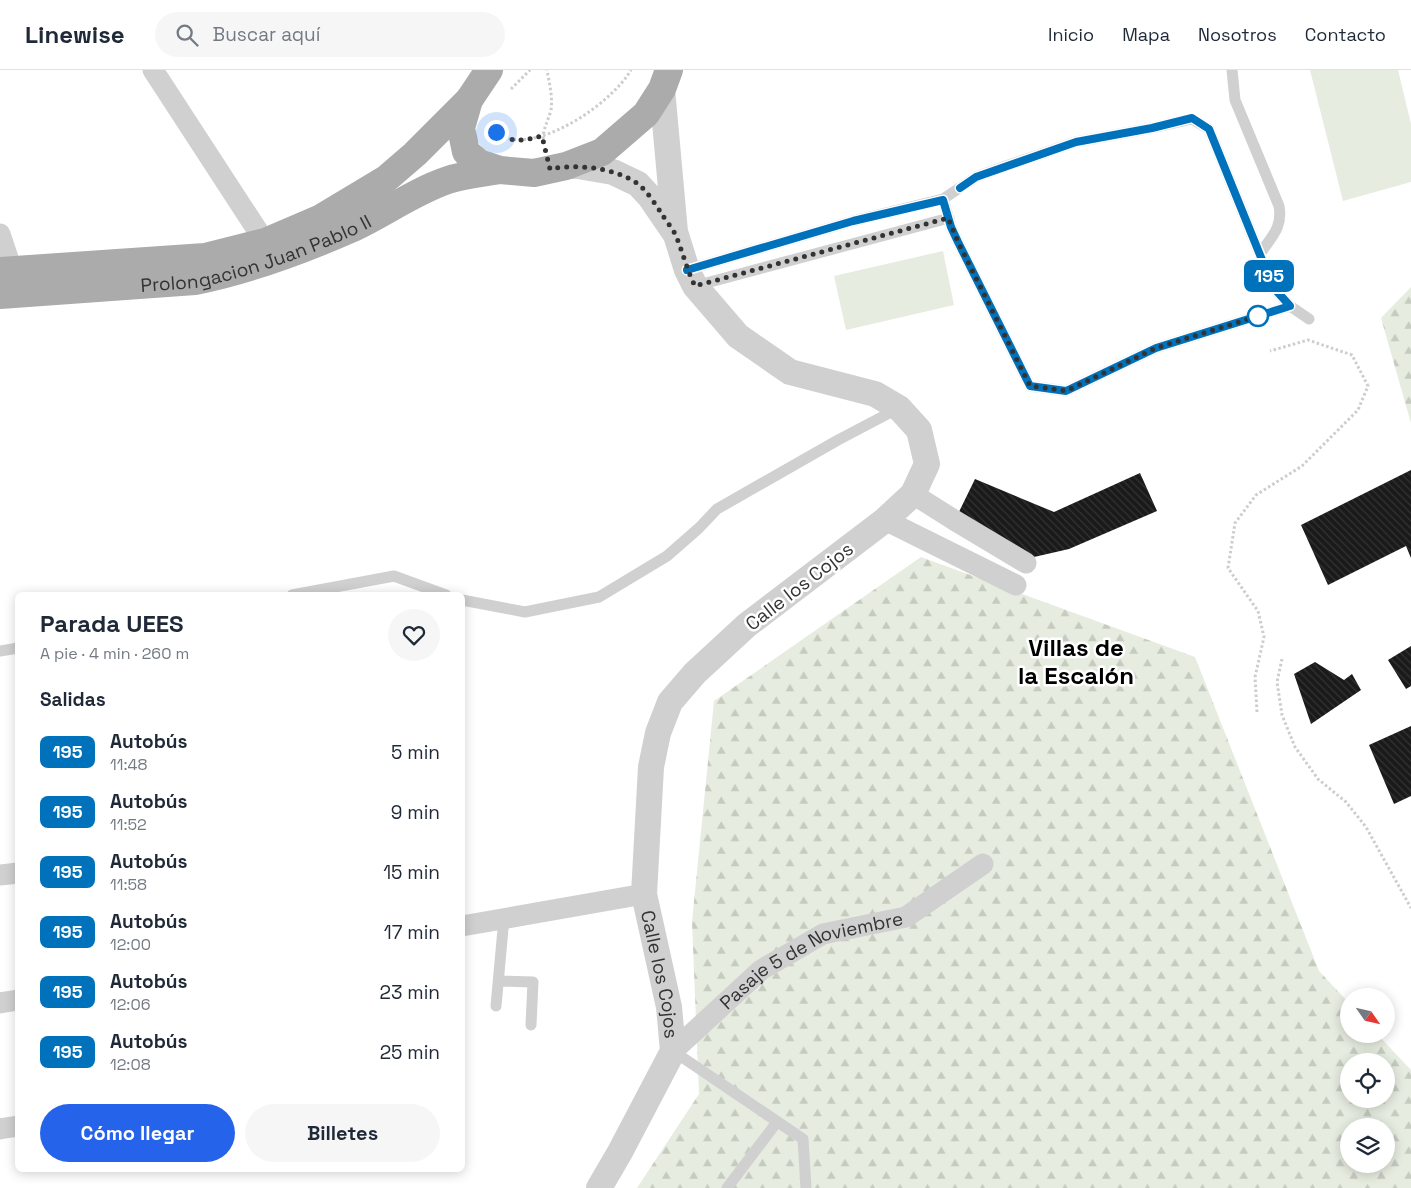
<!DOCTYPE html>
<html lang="es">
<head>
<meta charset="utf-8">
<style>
  :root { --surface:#fff; --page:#f6f6f7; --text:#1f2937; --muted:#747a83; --line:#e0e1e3; --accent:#2563eb }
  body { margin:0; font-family:"Space Grotesk",sans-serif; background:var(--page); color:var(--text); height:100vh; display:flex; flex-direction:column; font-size:19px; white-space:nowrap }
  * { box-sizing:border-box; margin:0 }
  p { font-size:16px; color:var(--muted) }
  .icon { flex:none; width:28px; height:28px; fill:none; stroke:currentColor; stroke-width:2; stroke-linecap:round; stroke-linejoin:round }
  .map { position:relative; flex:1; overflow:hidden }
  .drawer { position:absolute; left:15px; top:522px; width:450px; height:580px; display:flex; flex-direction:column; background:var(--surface); border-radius:8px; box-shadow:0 2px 12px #0003 }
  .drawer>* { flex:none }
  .badge { padding:0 10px; border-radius:8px; font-size:18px; line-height:32px }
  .needle { width:32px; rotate:124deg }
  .tools { position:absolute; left:1340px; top:918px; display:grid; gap:10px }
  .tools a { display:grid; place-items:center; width:55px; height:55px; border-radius:50%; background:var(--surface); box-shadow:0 2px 12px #0003; font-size:25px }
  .you { position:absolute; width:25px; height:25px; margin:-12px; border:4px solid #fff; border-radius:50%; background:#1a73e8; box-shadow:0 0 0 8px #1a73e833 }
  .map>.badge { position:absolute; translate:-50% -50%; box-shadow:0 0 0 2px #fff }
  h2 { padding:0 25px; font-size:19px; line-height:45px }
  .round { display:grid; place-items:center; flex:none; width:52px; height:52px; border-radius:26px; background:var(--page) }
  .overview { display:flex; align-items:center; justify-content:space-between; height:85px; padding:0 25px }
  h1 { font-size:24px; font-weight:700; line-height:38px }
  .button { display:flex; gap:10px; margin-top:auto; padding:10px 25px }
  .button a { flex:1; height:58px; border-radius:30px; background:var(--accent); color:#fff; font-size:20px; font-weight:700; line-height:58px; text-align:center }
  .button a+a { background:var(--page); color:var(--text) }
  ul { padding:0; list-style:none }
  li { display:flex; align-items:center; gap:15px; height:60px; padding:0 25px }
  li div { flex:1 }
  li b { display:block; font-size:19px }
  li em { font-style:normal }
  li .badge { min-width:55px; font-weight:700; text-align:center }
  header { display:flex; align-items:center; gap:30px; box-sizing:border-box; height:70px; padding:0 25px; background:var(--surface); border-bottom:1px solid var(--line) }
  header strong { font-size:24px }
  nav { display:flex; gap:28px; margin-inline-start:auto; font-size:18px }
  .search { width:350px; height:45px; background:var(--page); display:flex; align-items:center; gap:12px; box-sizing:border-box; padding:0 18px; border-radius:28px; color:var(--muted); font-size:19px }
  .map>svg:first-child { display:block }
  .green { fill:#e6ecdf }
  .forest { fill:url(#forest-firs); fill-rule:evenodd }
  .building { fill:url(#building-back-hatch) }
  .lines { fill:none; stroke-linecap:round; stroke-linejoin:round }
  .path { stroke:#cdcdcd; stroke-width:3; stroke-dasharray:2.5 2.5; stroke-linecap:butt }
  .service { stroke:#d0d0d0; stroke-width:11 }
  .minor { stroke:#d0d0d0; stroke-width:21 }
  .tertiary { stroke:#d0d0d0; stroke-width:26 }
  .primary { stroke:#ababab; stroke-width:28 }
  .line-casing { stroke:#fff; stroke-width:11 }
  .line { stroke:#0072bc; stroke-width:8 }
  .walk { stroke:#333; stroke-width:5; stroke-dasharray:0 9 }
  .stop-dot { fill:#fff; stroke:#0072bc; stroke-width:2.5 }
  .labels { text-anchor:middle; stroke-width:5; stroke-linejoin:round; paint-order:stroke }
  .street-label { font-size:19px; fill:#333; stroke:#fff }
  .district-label { font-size:24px; font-weight:bold; fill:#000; stroke:#fff }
</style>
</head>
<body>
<header>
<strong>Linewise</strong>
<div class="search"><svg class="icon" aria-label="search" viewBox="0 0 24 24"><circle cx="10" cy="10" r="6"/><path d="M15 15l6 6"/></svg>Buscar aquí</div>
<nav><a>Inicio</a><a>Mapa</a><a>Nosotros</a><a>Contacto</a></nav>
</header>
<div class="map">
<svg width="1411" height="1118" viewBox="0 0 1411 1118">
  <defs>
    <pattern id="forest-firs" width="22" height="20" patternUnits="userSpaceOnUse" patternTransform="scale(1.25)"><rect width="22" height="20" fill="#e6ecdf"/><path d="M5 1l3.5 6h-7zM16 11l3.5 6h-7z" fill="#c6cbc0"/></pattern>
    <pattern id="building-back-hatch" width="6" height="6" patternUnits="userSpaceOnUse" patternTransform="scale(1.25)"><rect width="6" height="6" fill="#1a1a1a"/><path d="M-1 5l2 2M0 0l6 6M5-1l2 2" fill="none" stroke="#333"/></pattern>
  </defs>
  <rect width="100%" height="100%" fill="#fff"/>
  <!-- green -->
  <path class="green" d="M 1310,0 L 1398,0 L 1411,54 L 1411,112 L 1343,131 Z
    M 943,181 L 954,235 L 846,260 L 834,206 Z"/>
  <!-- forest -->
  <path class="forest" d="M 1411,217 L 1411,353 L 1381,248 Z
    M 921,487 L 1195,587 L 1319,901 L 1349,933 L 1349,964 L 1377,964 L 1411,1000 L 1411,1118 L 637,1118 L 699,1024 L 692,852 L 714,631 ZM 1349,991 L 1386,991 L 1386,1029 L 1349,1029 ZM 1349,1056 L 1386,1056 L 1386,1094 L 1349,1094 Z"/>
  <!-- building -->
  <path class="building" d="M 1411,400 L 1411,488 L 1406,476 L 1328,515 L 1301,455 Z
    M 1140,403 L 1157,441 L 1069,479 L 1034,487 L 956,448 L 975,409 L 1054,442 Z
    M 1411,576 L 1411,616 L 1406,619 L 1388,590 Z
    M 1315,592 L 1344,610 L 1352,604 L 1361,620 L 1311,654 L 1294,604 Z
    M 1411,656 L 1411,726 L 1394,734 L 1369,675 Z"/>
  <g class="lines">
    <!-- path -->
    <path class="path" d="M 511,19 L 530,0
      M 493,52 C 493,62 501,68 510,69 C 549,76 612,32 631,0
      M 544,74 C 541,61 548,52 551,40 C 553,27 549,12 547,0
      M 1282,589 L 1277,612 L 1282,645 L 1295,677 L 1318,709 L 1346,732 L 1366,757 L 1411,838
      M 1257,642 L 1255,607 L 1264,567 L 1258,541 L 1228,498 L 1235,453 L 1256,425 L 1302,396 L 1358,340 L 1368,316 L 1352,285 L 1308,270 L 1270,281"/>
    <!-- service -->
    <path class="service" d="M 1232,0 L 1235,30 L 1279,136 C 1283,158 1271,167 1260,184
      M 943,129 L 951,157 L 958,172 L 1030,316 L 1066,321 L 1156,278 L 1290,236
      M 687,200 L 853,151 L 943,129 L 976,107 L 1006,96 L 1076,72 L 1152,58 L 1192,49 L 1209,59 L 1273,217 L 1290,236 L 1309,249
      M 695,216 L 949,148
      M 292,525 L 394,506 L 446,525
      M 462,530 L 525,542 L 599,527 L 667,486 L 699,458 L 717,439 L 838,370 L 897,339
      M 0,581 L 18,578
      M 499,911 L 533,912 L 531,955
      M 496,936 L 504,848
      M 673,981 L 803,1069 L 806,1118
      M 727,1118 L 777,1052"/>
    <!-- minor -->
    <g class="minor">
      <path d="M 153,0 L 265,172"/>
      <path d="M 0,164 L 12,200"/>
      <path d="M 913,424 L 954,450 L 1026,493"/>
      <path d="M 885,450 L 1016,515"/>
      <path d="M 0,805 L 18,803"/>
      <path d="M 462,856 L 644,824"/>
      <path d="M 0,933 L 18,930"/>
      <path id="s1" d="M 673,981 L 761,900 L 823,864 L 906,847 L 983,794"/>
      <path d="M 0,1059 L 18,1056"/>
    </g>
    <!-- tertiary -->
    <g class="tertiary">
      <path d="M 662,19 L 675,162"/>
      <path id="s2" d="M 566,96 L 578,96 L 613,102 L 638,114 L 650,127 L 676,165 L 687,200 L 695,216 L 738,266 L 790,302 L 875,324 L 899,338 L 919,360 L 927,394 L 913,424 L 885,450 L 747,555 L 695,603 L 670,632 L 658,663 L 651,697 L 644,824 L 669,937 L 673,981 L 620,1082 L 599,1118"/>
    </g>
    <!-- primary -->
    <g class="primary">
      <path d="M 489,0 L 469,30 L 461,58 L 466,82 L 479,93 L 500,100 L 534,103 L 566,96 L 602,82 L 646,44 L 662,19 L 669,0"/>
      <path d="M 0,201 L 205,187 L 265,172 L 321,148 L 386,109 L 415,84 L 469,30"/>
      <path id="s3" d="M 0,225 L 195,211 C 250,200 303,180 353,158 C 385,143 415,121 448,110 C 465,104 483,103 500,100"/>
    </g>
  </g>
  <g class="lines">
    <defs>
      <path id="line" d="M 687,200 L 853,151 L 943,130 L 951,157 L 958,172 L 1030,316 L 1066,321 L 1156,278 L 1290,236 L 1273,217 L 1209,59 L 1192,48 L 1152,58 L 1076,72 L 976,107 L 960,118"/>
    </defs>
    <!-- line casing -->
    <use href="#line" class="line-casing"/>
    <!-- line -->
    <use href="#line" class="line"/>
    <!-- walk -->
    <path class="walk" d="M 496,62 C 512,74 524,70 542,66 L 550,99 C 577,94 614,97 638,114 C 648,122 655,134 662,144 C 666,151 673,159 676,166 C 683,183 687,200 695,216 L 948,148 L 958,172 L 1030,316 L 1066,321 L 1156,278 L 1258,246"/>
  </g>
  <!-- markers -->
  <circle class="stop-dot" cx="1258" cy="246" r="10"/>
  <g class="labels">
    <!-- street labels -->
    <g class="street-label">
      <text dy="7" stroke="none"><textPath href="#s3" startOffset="261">Prolongacion Juan Pablo II</textPath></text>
      <text transform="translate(799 516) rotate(-38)" y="7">Calle los Cojos</text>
      <text dy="7" stroke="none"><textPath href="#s1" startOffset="170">Pasaje 5 de Noviembre</textPath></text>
      <text dy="7" stroke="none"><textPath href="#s2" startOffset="1134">Calle los Cojos</textPath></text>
    </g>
    <!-- district labels -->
    <g class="district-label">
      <text x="1076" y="586">Villas de<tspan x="1076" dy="28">la Escalón</tspan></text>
    </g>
  </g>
</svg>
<div class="tools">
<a><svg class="needle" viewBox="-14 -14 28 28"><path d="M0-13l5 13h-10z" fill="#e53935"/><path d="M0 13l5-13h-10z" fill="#747a83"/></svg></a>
<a><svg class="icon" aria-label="locate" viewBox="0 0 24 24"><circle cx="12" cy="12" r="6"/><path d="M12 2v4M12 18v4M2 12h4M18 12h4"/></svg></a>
<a><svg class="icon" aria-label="layers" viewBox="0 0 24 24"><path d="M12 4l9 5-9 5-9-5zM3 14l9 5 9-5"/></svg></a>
</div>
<div class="you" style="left:496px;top:62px"></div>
<b class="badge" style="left:1269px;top:206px;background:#0072bc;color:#fff">195</b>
<section class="drawer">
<div class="overview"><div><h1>Parada UEES</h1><p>A pie · 4 min · 260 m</p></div><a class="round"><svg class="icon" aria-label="heart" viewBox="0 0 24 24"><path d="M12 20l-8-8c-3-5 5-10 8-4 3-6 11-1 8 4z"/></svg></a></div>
<h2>Salidas</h2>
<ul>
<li><span class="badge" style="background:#0072bc;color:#fff">195</span><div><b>Autobús</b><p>11:48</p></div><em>5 min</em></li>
<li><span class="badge" style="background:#0072bc;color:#fff">195</span><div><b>Autobús</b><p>11:52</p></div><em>9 min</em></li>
<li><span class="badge" style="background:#0072bc;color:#fff">195</span><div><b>Autobús</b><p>11:58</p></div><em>15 min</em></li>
<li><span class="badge" style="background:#0072bc;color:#fff">195</span><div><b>Autobús</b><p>12:00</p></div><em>17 min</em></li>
<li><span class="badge" style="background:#0072bc;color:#fff">195</span><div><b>Autobús</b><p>12:06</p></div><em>23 min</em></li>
<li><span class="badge" style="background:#0072bc;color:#fff">195</span><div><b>Autobús</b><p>12:08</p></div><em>25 min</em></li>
</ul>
<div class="button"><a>Cómo llegar</a><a>Billetes</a></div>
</section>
</div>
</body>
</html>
